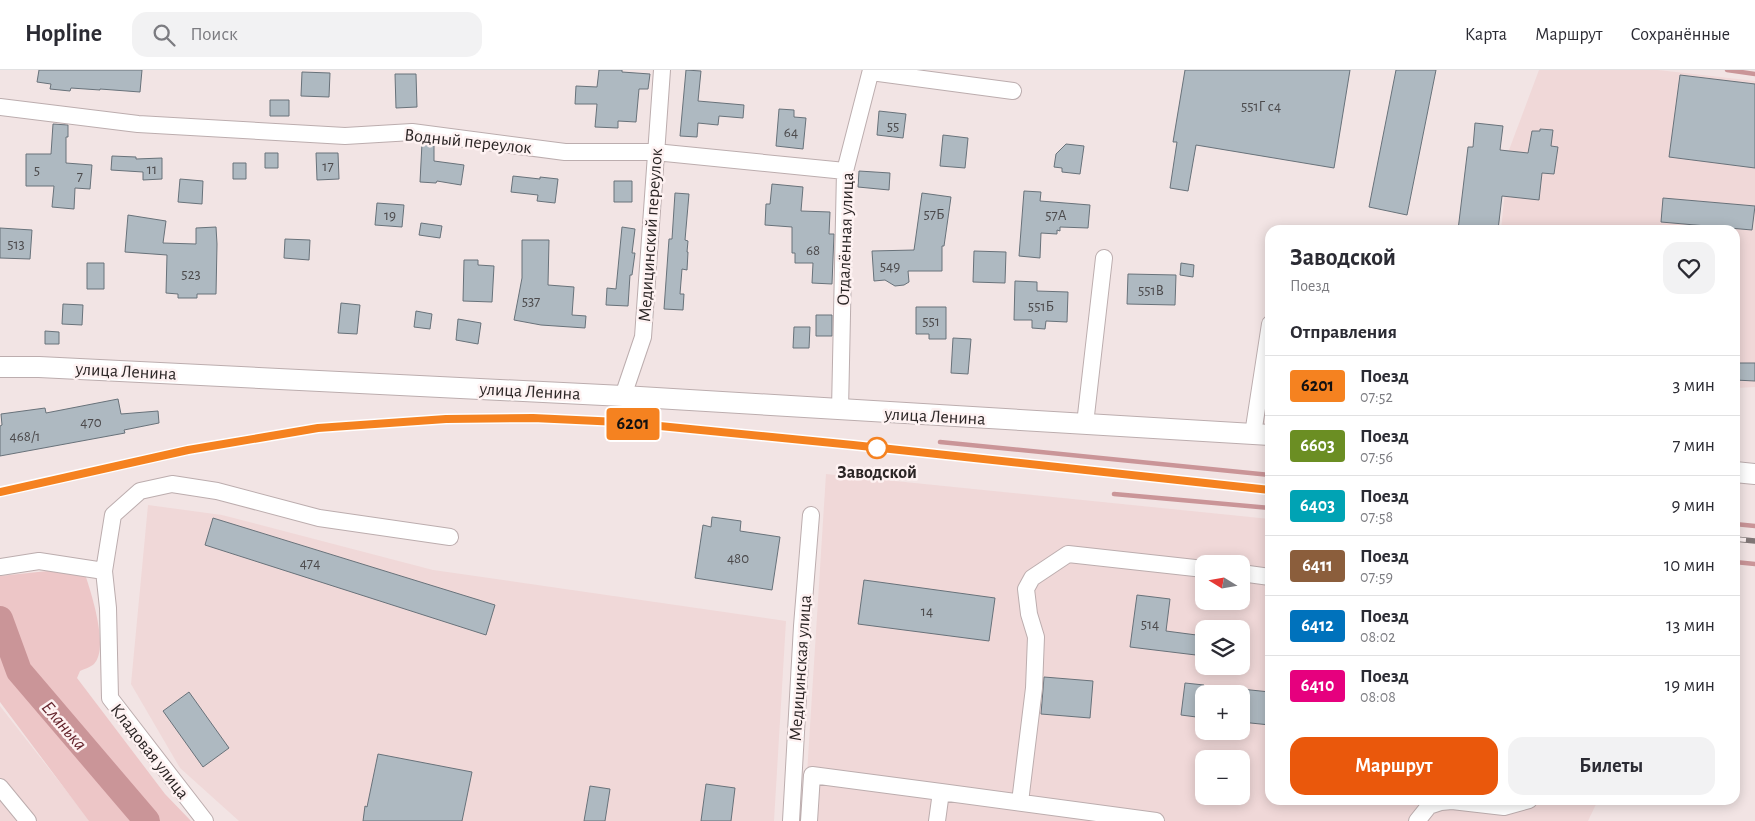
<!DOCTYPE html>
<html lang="ru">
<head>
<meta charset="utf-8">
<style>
  :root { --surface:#fff; --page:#f2f2f3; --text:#2b2b33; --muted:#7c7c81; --line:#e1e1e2; --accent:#ea580c }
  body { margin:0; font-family:"Alegreya Sans",sans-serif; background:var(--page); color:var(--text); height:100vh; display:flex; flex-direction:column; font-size:19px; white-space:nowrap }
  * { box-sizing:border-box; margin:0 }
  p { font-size:16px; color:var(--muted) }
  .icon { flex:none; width:28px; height:28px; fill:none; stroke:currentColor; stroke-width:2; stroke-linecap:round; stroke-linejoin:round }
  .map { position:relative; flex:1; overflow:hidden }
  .panel { position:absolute; left:1265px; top:155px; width:475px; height:580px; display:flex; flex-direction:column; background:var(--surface); border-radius:15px; box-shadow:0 2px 12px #0003 }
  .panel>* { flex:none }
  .badge { padding:0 10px; border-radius:4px; font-size:18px; line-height:32px }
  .needle { width:32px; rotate:281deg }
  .tools { position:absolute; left:1195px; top:485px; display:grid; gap:10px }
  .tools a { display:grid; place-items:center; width:55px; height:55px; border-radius:10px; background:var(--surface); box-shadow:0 2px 12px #0003; font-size:25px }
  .map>.badge { position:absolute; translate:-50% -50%; box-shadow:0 0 0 2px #fff }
  h2 { padding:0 25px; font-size:19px; line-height:45px }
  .round { display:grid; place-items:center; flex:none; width:52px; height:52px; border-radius:15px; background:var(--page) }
  .summary { display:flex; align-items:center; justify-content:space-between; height:85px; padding:0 25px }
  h1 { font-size:24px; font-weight:700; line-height:38px }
  .button { display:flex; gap:10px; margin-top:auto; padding:10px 25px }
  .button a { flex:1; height:58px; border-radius:15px; background:var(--accent); color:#fff; font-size:20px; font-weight:700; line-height:58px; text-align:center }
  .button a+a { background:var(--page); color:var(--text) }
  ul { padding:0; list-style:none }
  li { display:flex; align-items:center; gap:15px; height:60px; padding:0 25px; border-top:1px solid var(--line) }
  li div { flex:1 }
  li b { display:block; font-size:19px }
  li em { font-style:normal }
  li .badge { min-width:55px; font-weight:700; text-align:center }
  header { display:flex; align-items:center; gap:30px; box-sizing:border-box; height:70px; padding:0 25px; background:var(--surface); border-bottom:1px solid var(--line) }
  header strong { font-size:24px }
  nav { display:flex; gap:28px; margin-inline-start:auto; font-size:18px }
  .search { width:350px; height:45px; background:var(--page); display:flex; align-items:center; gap:12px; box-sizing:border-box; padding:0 18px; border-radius:15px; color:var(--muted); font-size:19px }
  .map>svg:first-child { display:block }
  .built { fill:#f0d8d8; fill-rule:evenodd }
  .green { fill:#edc6c7 }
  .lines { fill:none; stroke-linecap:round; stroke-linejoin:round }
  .stream { stroke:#ca9598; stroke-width:4.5 }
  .river { stroke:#ca9598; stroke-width:26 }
  .building { fill:#aeb9c1; stroke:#68727a }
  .minor-casing { stroke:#bcadae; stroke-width:18 }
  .major-casing { stroke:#bcadae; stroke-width:22 }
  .minor { stroke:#fff; stroke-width:16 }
  .major { stroke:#fff; stroke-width:20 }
  .rail-casing { stroke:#807676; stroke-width:5.5 }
  .rail { stroke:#fef2f2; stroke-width:4; stroke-dasharray:11; stroke-linecap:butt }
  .line-casing { stroke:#fff; stroke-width:11 }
  .line { stroke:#f58220; stroke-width:8 }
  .stop-dot { fill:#fff; stroke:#f58220; stroke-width:2.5 }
  .labels { text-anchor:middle; stroke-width:5; stroke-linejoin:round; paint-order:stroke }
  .number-label { font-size:15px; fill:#4c4a4c }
  .street-label { font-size:18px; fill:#2b2525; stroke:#fef2f2 }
  .stop-label { font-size:18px; font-weight:bold; fill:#2b2525; stroke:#fef2f2 }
  .water-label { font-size:19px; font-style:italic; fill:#65242c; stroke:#fef2f2 }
</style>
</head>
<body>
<header>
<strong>Hopline</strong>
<div class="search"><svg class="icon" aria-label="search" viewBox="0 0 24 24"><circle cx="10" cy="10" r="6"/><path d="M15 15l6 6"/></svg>Поиск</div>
<nav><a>Карта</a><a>Маршрут</a><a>Сохранённые</a></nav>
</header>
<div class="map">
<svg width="1755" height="751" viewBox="0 0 1755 751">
  <rect width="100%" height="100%" fill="#f2e4e4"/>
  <!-- built -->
  <path class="built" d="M 1539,0 L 1658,0 L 1755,11 L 1755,317 L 1735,318 L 1735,160 L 1501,160 L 1509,80 Z
    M 826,404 L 1270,449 L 1270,730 L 1598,730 L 1588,751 L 804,751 ZM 1204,494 L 1241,494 L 1241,531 L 1204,531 ZM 1204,559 L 1241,559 L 1241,596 L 1204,596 ZM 1204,624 L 1241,624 L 1241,661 L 1204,661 ZM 1204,689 L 1241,689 L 1241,726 L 1204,726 Z
    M 148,435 L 222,445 L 433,500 L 786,551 L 774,751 L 239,751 L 180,698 L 131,614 Z
    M 0,636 L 90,751 L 0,751 Z"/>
  <!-- green -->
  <path class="green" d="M 57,500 L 86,507 C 92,526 109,578 94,594 C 91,597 84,599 80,601 L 77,608 L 165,724 L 191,751 L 89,751 L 0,632 L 0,506 Z"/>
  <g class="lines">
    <!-- stream -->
    <path class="stream" d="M 1727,0 L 1755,4
      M 940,372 L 1270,405
      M 1114,424 L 1270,438
      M 1735,454 L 1755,456
      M 1735,492 L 1755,494"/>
    <!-- river -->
    <path class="river" d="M 0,549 L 19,601 L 147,751"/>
  </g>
  <!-- building -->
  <path class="building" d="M 39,0 L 142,0 L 140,22 L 100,19 L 100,20 L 71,18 L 70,21 L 50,19 L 51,14 L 37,12 Z
    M 599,0 L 622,0 L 622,2 L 650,4 L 648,19 L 639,19 L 636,52 L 618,51 L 618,58 L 595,57 L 597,34 L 575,34 L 576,16 L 597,17 Z
    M 686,0 L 701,1 L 698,31 L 744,35 L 743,48 L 719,46 L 718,55 L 698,53 L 697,67 L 680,66 Z
    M 1185,0 L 1350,0 L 1334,98 L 1196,75 L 1188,121 L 1170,118 L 1177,72 L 1173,72 Z
    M 1396,0 L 1436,0 L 1407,145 L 1369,137 Z
    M 302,2 L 330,3 L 329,27 L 301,26 Z
    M 395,4 L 416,4 L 417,37 L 396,38 Z
    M 1680,5 L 1755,14 L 1755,98 L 1669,87 Z
    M 270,30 L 289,30 L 289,46 L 270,46 Z
    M 779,39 L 794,40 L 794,47 L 806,48 L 803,79 L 776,76 Z
    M 879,41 L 906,44 L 903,68 L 877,65 Z
    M 1475,53 L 1503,56 L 1500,80 L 1528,83 L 1532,61 L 1540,61 L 1540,59 L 1553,60 L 1551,76 L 1558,77 L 1554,104 L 1542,103 L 1539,130 L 1502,126 L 1498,160 L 1458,160 L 1468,77 L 1473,77 Z
    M 53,54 L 68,55 L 68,67 L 66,67 L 66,93 L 92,95 L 90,119 L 75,118 L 74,139 L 52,137 L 54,116 L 26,116 L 26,84 L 51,84 Z
    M 943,65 L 968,68 L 965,98 L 940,96 Z
    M 422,73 L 434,75 L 434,91 L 464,95 L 461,115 L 437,111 L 436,113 L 420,112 Z
    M 1066,74 L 1084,76 L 1080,104 L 1062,102 L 1062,98 L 1054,97 L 1056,84 Z
    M 265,83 L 278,83 L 278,98 L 265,98 Z
    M 316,83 L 338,83 L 339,109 L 317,110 Z
    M 112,86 L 136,87 L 136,89 L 162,88 L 162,109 L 143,110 L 143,102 L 111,100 Z
    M 233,93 L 246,93 L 246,109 L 233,109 Z
    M 859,101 L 890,103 L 889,120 L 858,117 Z
    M 513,106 L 540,109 L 540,107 L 558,109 L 555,133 L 537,131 L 538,125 L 511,122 Z
    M 180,109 L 203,111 L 202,134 L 178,132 Z
    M 614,111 L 632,111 L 632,132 L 614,132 Z
    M 772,114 L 803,117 L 801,141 L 830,142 L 829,164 L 834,164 L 832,214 L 812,213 L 813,193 L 795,193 L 795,183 L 792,183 L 792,157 L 765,155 L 766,134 L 770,134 Z
    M 1024,121 L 1041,122 L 1040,131 L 1090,135 L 1088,158 L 1060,157 L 1060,161 L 1057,160 L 1057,164 L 1041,163 L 1040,188 L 1019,186 Z
    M 675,123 L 689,124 L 685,170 L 688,171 L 687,182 L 688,182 L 687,200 L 682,199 L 680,224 L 684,224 L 683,240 L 664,239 L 669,169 L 672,169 Z
    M 922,123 L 951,127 L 944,176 L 942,176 L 942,201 L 908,201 L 909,212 L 904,215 L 895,216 L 885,210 L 874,211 L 872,181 L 914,180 Z
    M 1663,128 L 1755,136 L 1752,160 L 1661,152 Z
    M 377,133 L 404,135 L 402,157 L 375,155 Z
    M 128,145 L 166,151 L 163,173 L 196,174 L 196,158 L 216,157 L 217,174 L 216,224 L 197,224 L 197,228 L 178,228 L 178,224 L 166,223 L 167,185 L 125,182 Z
    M 421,153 L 442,156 L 440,168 L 419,165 Z
    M 622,157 L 635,159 L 632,183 L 635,183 L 632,205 L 630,205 L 628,236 L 606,235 L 607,218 L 616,219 Z
    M 0,158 L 32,160 L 30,189 L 0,188 Z
    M 285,169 L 310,170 L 309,190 L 284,188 Z
    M 522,170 L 549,170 L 548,215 L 574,217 L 572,245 L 586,246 L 585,258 L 541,255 L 514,250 L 522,208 Z
    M 974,181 L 1006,182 L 1005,213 L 973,212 Z
    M 464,190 L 478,190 L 478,195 L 494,196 L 492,232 L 463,231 Z
    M 87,193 L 104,193 L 104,219 L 87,219 Z
    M 1181,193 L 1194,195 L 1193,207 L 1180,205 Z
    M 1128,204 L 1176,205 L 1175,235 L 1127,234 Z
    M 1015,211 L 1037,212 L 1037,221 L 1068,222 L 1067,252 L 1046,251 L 1045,259 L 1032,258 L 1032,250 L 1014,250 Z
    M 341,233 L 360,235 L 357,264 L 338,263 Z
    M 63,234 L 83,235 L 82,255 L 62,254 Z
    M 916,237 L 946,237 L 946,269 L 929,269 L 929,264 L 916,264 Z
    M 416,241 L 432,244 L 430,259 L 414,257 Z
    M 816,245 L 832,245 L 832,266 L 816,266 Z
    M 458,249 L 481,253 L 478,274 L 456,270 Z
    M 794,257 L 810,257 L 809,278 L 793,278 Z
    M 45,261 L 59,262 L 59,274 L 45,274 Z
    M 953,268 L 971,269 L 968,304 L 951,303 Z
    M 1735,293 L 1755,293 L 1755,311 L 1735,310 Z
    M 118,329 L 121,344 L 158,341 L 159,353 L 124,360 L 125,363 L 0,386 L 0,356 L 2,355 L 1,344 L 45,338 L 46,343 Z
    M 712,447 L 741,451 L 740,461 L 780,467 L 772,520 L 695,508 L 703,455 L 711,457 Z
    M 213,448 L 495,535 L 486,565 L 205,475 Z
    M 864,510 L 995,528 L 989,571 L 858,554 Z
    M 1137,525 L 1170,529 L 1166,561 L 1204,566 L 1204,586 L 1130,577 Z
    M 1044,607 L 1093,611 L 1090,648 L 1041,644 Z
    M 1185,613 L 1204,615 L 1204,648 L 1181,645 Z
    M 1241,619 L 1270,622 L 1270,655 L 1241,652 Z
    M 189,622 L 229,678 L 203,697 L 163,641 Z
    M 378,684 L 472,702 L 462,751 L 363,751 L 365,736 L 367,737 Z
    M 706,714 L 735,718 L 731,751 L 701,751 Z
    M 590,716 L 610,719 L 605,751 L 584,751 Z"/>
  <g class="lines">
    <defs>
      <path id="minor" d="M 871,2 L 1013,21
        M 0,37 L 138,54 L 345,66 L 412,62 L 565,82 L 655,82 L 845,101
        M 623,326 L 643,267 L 662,0
        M 840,340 L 845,101 L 871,0
        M 1085,354 L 1104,188
        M 1253,364 L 1270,254
        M 0,497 L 39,491 L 104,501 L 108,538 L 110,628 L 205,751
        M 104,501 L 113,445 L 140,421 L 172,414 L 217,421 L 319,448 L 450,467
        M 1241,503 L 1270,507
        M 0,717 L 28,751
        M 1020,732 L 1034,618 L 1036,567 L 1029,544 L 1026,519 L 1032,508 L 1068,484 L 1204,499
        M 791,751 L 802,556 L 811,445
        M 809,751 L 812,705 L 941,722
        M 937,751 L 941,722 L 1156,751
        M 1417,751 L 1429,736 L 1441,732 L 1452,731 L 1504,737 L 1529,730"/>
      <path id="major" d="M 0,297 L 39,297 L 623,326 L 1270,365
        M 1735,402 L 1755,404"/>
    </defs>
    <!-- minor casing -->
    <use href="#minor" class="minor-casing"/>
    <!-- major casing -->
    <use href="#major" class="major-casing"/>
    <!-- minor -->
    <use href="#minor" class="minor"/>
    <!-- major -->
    <use href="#major" class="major"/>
    <defs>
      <path id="rail" d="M 0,422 L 188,380 L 317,358 L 446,349 L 533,348 L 619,353 L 853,375 L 1270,420
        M 1735,469 L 1755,471"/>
    </defs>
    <!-- rail casing -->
    <use href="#rail" class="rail-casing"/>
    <!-- rail -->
    <use href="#rail" class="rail"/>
  </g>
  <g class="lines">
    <defs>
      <path id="line" d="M 0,422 L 188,380 L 318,358 L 446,349 L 533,348 L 619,352 L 853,375 L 1270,420"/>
    </defs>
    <!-- line casing -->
    <use href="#line" class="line-casing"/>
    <!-- line -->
    <use href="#line" class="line"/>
  </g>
  <!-- markers -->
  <circle class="stop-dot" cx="877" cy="378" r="10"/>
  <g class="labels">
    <!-- number labels -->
    <g class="number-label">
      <text x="1261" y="41">551Г с4</text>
      <text x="893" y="61">55</text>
      <text x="791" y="67">64</text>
      <text x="328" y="101">17</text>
      <text x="152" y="104">11</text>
      <text x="37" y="105">5</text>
      <text x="80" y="111">7</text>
      <text x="934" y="149">57Б</text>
      <text x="390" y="150">19</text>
      <text x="1056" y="150">57А</text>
      <text x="16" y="179">513</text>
      <text x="813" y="185">68</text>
      <text x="890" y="201">549</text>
      <text x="191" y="209">523</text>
      <text x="1151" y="225">551В</text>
      <text x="531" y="236">537</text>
      <text x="1041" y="241">551Б</text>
      <text x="931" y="256">551</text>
      <text x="91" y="357">470</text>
      <text x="25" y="371">468/1</text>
      <text x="738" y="493">480</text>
      <text x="310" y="498">474</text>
      <text x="927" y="546">14</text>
      <text x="1150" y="559">514</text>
    </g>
    <!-- street labels -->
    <g class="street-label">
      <text transform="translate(468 71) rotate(6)" y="6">Водный переулок</text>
      <text transform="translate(650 165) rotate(-86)" y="6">Медицинский переулок</text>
      <text transform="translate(845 169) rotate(-88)" y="6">Отдалённая улица</text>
      <text transform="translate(126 301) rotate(3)" y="6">улица Ленина</text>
      <text transform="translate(530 321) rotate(3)" y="6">улица Ленина</text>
      <text transform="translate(935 346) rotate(3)" y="6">улица Ленина</text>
      <text transform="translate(800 598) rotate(-86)" y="6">Медицинская улица</text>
      <text transform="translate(150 681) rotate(52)" y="6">Кладовая улица</text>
    </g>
    <!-- stop labels -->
    <g class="stop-label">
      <text x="877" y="408">Заводской</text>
    </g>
    <!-- water labels -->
    <g class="water-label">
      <text transform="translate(65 655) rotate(49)" y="7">Еланька</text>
    </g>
  </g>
</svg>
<div class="tools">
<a><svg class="needle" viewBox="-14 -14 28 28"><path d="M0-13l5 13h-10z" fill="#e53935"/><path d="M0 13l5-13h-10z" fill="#7c7c81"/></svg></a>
<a><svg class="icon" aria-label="layers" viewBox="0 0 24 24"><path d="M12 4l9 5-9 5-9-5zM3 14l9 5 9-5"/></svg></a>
<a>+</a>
<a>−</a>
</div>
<b class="badge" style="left:633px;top:354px;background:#f58220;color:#111">6201</b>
<section class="panel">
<div class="summary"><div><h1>Заводской</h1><p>Поезд</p></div><a class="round"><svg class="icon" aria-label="heart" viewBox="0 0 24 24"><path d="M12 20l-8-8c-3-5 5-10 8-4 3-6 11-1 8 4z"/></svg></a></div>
<h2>Отправления</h2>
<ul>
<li><span class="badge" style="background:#f58220;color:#111">6201</span><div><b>Поезд</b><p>07:52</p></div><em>3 мин</em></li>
<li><span class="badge" style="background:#6b8e23;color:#fff">6603</span><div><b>Поезд</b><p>07:56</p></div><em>7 мин</em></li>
<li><span class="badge" style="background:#00a3b4;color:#fff">6403</span><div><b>Поезд</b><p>07:58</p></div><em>9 мин</em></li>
<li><span class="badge" style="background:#8b5e3c;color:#fff">6411</span><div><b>Поезд</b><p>07:59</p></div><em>10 мин</em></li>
<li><span class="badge" style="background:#0072bc;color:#fff">6412</span><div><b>Поезд</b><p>08:02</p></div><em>13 мин</em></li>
<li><span class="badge" style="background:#e6007e;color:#fff">6410</span><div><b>Поезд</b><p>08:08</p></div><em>19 мин</em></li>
</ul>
<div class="button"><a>Маршрут</a><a>Билеты</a></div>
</section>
</div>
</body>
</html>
